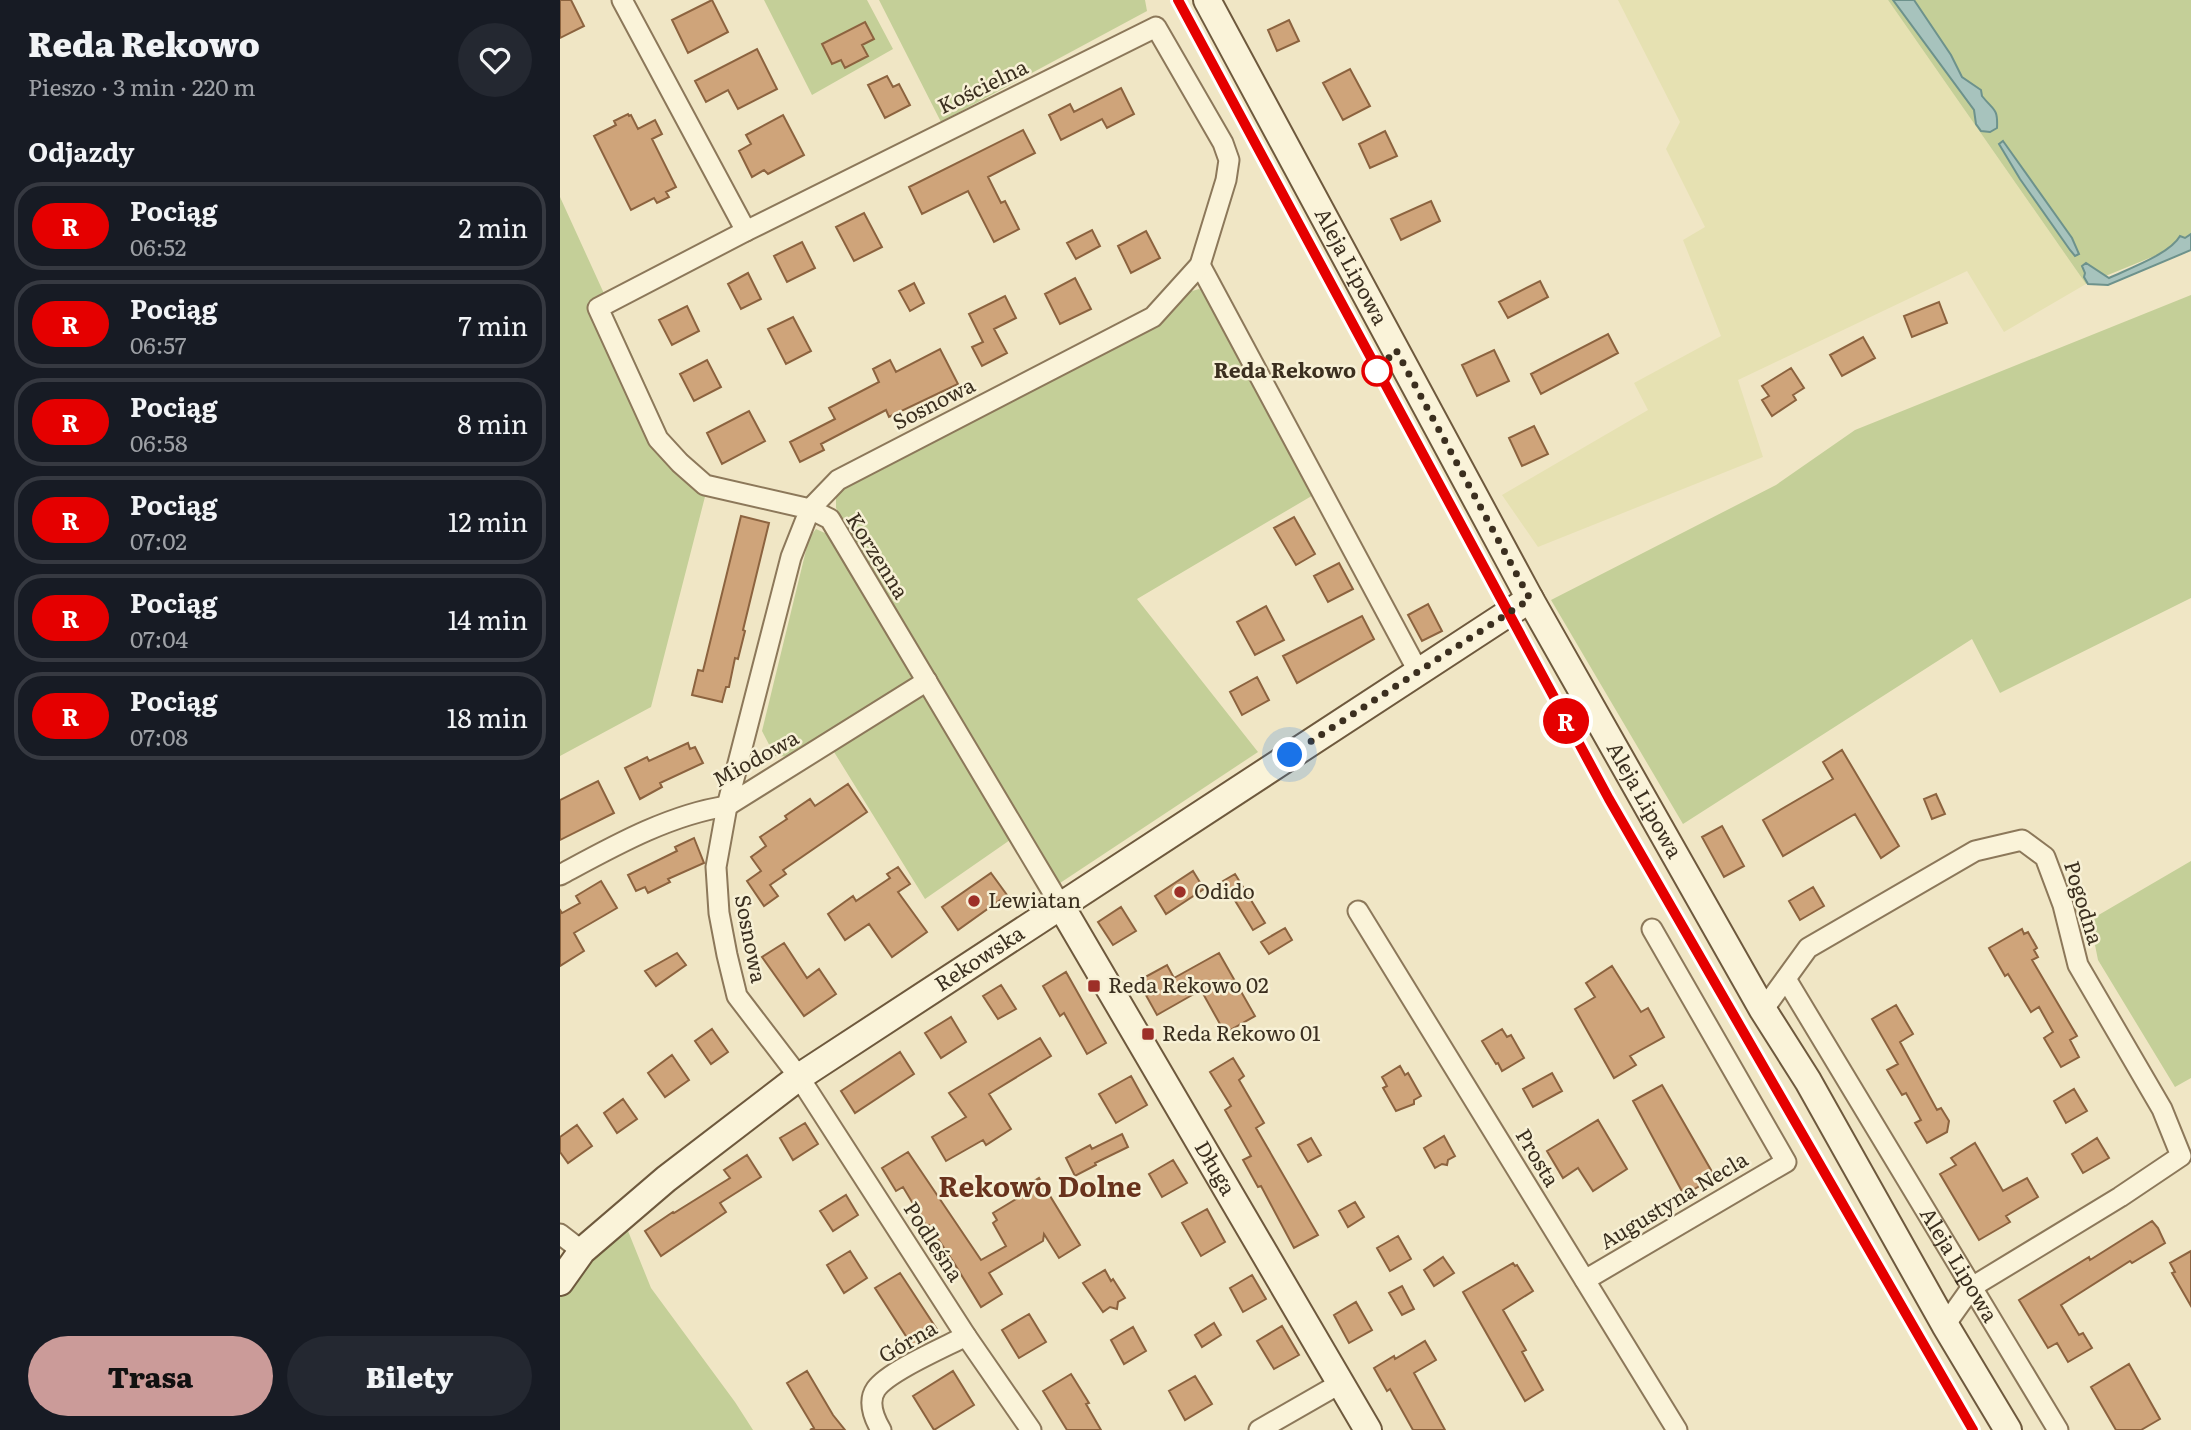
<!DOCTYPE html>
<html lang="pl">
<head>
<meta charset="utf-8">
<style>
  :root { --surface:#171b24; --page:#242831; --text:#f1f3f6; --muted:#9ea1a6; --line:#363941; --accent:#cb9b99 }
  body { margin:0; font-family:Literata,serif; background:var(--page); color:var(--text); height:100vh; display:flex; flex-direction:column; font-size:26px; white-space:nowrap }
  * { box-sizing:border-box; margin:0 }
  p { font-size:23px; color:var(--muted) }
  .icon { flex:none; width:38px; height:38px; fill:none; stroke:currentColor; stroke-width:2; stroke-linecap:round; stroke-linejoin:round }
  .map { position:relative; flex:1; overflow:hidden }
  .sheet { display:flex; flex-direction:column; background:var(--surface); width:560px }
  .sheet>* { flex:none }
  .badge { padding:0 14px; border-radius:23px; font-size:24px; line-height:46px }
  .you { position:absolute; width:35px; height:35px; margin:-18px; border:5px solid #fff; border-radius:50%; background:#1a73e8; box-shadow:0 0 0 10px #1a73e833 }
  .map>.badge { position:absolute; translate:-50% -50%; box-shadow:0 0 0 4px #fff }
  h2 { padding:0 28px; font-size:26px; line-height:63px }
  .round { display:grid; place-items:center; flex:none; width:74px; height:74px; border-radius:37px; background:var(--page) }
  .summary { display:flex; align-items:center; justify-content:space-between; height:119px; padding:0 28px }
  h1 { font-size:33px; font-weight:800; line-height:52px }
  .action { display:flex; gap:14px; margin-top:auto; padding:14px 28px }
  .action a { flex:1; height:80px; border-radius:42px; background:var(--accent); color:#111; font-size:28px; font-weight:800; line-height:80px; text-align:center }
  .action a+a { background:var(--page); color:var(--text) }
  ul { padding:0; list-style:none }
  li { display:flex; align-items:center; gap:21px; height:88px; margin:0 14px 10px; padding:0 14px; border:4px solid var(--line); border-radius:28px }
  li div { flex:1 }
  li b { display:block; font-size:26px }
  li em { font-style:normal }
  li .badge { min-width:77px; font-weight:700; text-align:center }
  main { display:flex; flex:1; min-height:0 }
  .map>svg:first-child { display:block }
  .farmland { fill:#e6e1b2 }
  .green { fill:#c4cf98 }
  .water { fill:#a7c3bd; stroke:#6d928c; stroke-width:2 }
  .building { fill:#cfa47a; stroke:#8c633f; stroke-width:2 }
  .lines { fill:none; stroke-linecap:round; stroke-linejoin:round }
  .street-casing { stroke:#8c785a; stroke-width:23 }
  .secondary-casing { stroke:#6e593d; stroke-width:30 }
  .street { stroke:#faf3d9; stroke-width:19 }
  .secondary { stroke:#faf3d9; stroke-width:26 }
  .rail-casing { stroke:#3b2f1f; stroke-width:8 }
  .rail { stroke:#f7f0d5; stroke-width:5; stroke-dasharray:16; stroke-linecap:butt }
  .line-casing { stroke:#fff; stroke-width:16 }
  .line { stroke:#e50000; stroke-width:10 }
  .walk { stroke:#3b2f1f; stroke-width:7; stroke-dasharray:0 12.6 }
  .stop-dot { fill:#fff; stroke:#e50000; stroke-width:3.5 }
  .poi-dot { fill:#9d3028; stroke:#f7f0d5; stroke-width:2.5 }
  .labels { text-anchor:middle; stroke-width:5; stroke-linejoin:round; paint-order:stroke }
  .street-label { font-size:21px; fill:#3b2f1f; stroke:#f7f0d5 }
  .stop-label { font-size:21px; font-weight:bold; fill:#3b2f1f; stroke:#f7f0d5; text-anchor:end }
  .poi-label { font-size:21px; fill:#3b2f1f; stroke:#f7f0d5; text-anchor:start }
  .district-label { font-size:28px; font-weight:bold; fill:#69331d; stroke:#f7f0d5 }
</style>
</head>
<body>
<main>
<section class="sheet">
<div class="summary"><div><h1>Reda Rekowo</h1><p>Pieszo · 3 min · 220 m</p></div><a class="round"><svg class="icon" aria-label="heart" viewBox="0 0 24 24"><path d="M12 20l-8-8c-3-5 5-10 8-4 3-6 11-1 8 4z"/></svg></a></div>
<h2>Odjazdy</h2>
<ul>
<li><span class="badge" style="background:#e50000;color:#fff">R</span><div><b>Pociąg</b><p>06:52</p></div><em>2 min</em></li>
<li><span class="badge" style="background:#e50000;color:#fff">R</span><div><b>Pociąg</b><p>06:57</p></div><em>7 min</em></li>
<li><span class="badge" style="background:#e50000;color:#fff">R</span><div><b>Pociąg</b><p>06:58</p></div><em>8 min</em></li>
<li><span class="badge" style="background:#e50000;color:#fff">R</span><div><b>Pociąg</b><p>07:02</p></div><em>12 min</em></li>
<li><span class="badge" style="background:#e50000;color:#fff">R</span><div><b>Pociąg</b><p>07:04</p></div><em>14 min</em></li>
<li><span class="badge" style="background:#e50000;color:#fff">R</span><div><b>Pociąg</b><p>07:08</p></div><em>18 min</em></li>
</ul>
<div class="action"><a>Trasa</a><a>Bilety</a></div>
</section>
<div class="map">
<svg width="1631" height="1430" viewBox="0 0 1631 1430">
  <rect width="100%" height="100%" fill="#f0e6c5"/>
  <!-- farmland -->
  <path class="farmland" d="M 1058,0 L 1328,0 L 1526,284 L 1444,332 L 1407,271 L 1178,380 L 1203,457 L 978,547 L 942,495 L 1088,410 L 1074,383 L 1161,336 L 1123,240 L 1145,227 L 1106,149 L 1120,122 Z"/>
  <!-- green -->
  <path class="green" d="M 204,0 L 307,0 L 333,49 L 252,95 Z
    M 319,0 L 585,0 L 587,11 L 381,122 Z
    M 1328,0 L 1631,0 L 1631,241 L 1526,284 Z
    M 0,197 L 109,436 L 148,485 L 91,707 L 0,756 Z
    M 639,289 L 652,295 L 755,494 L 577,599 L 698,752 L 497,885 L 276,508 L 276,496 L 282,488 L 622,294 Z
    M 1631,295 L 1631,598 L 1440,693 L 1412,639 L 1123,824 L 991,600 L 1216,485 L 1295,430 Z
    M 256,529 L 267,534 L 450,840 L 365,899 L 266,739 L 241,757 L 215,756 L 202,731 L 249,538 Z
    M 1631,861 L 1631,1078 L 1615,1087 L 1538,960 L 1530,920 Z
    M 68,1231 L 91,1288 L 175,1402 L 193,1430 L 0,1430 L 0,1269 Z"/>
  <!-- water -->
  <path class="water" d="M 1333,0 L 1354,0 L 1391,55 L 1402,77 L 1421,90 L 1422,96 C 1434,111 1438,108 1437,128 L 1430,132 L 1421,131 L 1416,124 L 1414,110 Z
    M 1443,141 L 1512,238 L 1519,254 L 1515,256 L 1510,250 L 1460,179 L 1439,144 Z
    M 1631,234 L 1631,250 L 1548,285 L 1528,284 L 1524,277 L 1525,273 L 1522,266 L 1526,263 L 1549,278 C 1568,269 1610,254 1620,236 L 1625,238 Z"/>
  <!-- building -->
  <path class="building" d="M 0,0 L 11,0 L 24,26 L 0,38 Z
    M 152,0 L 168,32 L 128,53 L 112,20 Z
    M 729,20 L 739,41 L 717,51 L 708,30 Z
    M 305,22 L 314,39 L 302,45 L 308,56 L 285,68 L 281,60 L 272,64 L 262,44 Z
    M 197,49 L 217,89 L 178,109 L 168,90 L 146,102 L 135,81 Z
    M 790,69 L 810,106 L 783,120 L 763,83 Z
    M 327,76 L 333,87 L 339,84 L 350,105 L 325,118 L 308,85 Z
    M 561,88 L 574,114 L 547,128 L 542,119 L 501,140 L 489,115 L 510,104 L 514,112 Z
    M 68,114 L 69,116 L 71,115 L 78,129 L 95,120 L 102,134 L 92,139 L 116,187 L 106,192 L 109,197 L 97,203 L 94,198 L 71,210 L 34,136 L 56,125 L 54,121 Z
    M 223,115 L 244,155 L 208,174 L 204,170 L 192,177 L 179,151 L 191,144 L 186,135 Z
    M 463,130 L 475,153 L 428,177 L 441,203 L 445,201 L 459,229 L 434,242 L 408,191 L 362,214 L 349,187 Z
    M 825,131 L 837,156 L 810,168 L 799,144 Z
    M 871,201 L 880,221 L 841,240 L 831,219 Z
    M 304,213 L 322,247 L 294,261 L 276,227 Z
    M 532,230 L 540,246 L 516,259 L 507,243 Z
    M 586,231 L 600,258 L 571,273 L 558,246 Z
    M 242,242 L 255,268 L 227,282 L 214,256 Z
    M 188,273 L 201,299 L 181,309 L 168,284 Z
    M 515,278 L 531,309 L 500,324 L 485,294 Z
    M 980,281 L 988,297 L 948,318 L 939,302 Z
    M 354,283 L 364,303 L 350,311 L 339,291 Z
    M 445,296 L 456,318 L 434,329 L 447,353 L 422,366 L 412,347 L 423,342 L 409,314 Z
    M 1379,302 L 1387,323 L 1352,337 L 1344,316 Z
    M 127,306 L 139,331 L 112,345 L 99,320 Z
    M 233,317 L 251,351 L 226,364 L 208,329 Z
    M 1048,334 L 1058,353 L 981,394 L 971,374 Z
    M 1303,337 L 1315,358 L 1282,376 L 1270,355 Z
    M 380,349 L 398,384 L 329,417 L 326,410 L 261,444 L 264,450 L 240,462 L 230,442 L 275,419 L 269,408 L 319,382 L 313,369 L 330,360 L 336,372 Z
    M 934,350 L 949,381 L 917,396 L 902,365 Z
    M 147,360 L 161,387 L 134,401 L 120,374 Z
    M 1231,368 L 1244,388 L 1233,395 L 1236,400 L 1212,416 L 1202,400 L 1209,396 L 1202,386 Z
    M 189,411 L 205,441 L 162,464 L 147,433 Z
    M 974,426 L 988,454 L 962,466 L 949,438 Z
    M 181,516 L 209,523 L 183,630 L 185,631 L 178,659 L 175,658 L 169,687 L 166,687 L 162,702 L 132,695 L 138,670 L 143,671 Z
    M 734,517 L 755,554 L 736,565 L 714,528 Z
    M 779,563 L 793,589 L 768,602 L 754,576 Z
    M 868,604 L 882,631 L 862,641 L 848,615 Z
    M 706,606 L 724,640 L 695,655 L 677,622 Z
    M 802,616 L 814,639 L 737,683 L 723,656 Z
    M 697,677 L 709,700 L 682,715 L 670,692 Z
    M 128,743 L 130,749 L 135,747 L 143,763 L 100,783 L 102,787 L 80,799 L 65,768 L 87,757 L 89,761 Z
    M 1282,750 L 1339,846 L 1321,858 L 1295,814 L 1223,856 L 1203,820 L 1273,779 L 1263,762 Z
    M 38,781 L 54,813 L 0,840 L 0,800 Z
    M 288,784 L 307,812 L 223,870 L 226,874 L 210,885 L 218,896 L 204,906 L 187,881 L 201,871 L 191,857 L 206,846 L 200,837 L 227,819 L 225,816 L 250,799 L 255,806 Z
    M 1376,794 L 1385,814 L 1372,819 L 1364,799 Z
    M 1162,826 L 1184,866 L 1164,877 L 1142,837 Z
    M 134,838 L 144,863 L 108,879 L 110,882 L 88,893 L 85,887 L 76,891 L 68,875 L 117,851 L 115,847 Z
    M 338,867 L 350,884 L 338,892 L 367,932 L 332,957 L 309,924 L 285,940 L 268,914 L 293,896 L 296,901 L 330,878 L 327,874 Z
    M 633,871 L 644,889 L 606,914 L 595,896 Z
    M 431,873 L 447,895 L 398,930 L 382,907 Z
    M 675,874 L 705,923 L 693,930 L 663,881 Z
    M 41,881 L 57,908 L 14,933 L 24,951 L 0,966 L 0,910 L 2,913 L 20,903 L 16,896 Z
    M 1253,887 L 1264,906 L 1240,920 L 1229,901 Z
    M 561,907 L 576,931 L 553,945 L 538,922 Z
    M 725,928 L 732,940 L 709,954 L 701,942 Z
    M 1462,929 L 1464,934 L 1468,932 L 1477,948 L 1474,950 L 1478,957 L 1472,960 L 1517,1036 L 1510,1040 L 1519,1057 L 1501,1067 L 1484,1038 L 1493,1032 L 1479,1007 L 1471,1012 L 1448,974 L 1445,976 L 1429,948 Z
    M 224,943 L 247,978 L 259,969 L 276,994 L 244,1016 L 202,957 Z
    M 117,953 L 126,965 L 96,986 L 85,971 Z
    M 659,953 L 695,1016 L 665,1033 L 641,990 L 597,1015 L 578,981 L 607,965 L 614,978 Z
    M 1052,966 L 1081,1012 L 1088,1008 L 1104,1037 L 1070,1056 L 1076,1065 L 1054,1078 L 1015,1009 L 1035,997 L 1026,983 Z
    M 506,972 L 546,1043 L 527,1054 L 504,1013 L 500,1016 L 483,986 Z
    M 441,985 L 456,1009 L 438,1019 L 423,996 Z
    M 1336,1005 L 1353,1034 L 1340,1042 L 1377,1110 L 1381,1108 L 1389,1121 L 1387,1132 L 1367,1143 L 1355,1123 L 1361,1120 L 1346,1093 L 1342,1095 L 1327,1070 L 1338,1064 L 1312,1019 Z
    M 391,1017 L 406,1042 L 381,1058 L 365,1033 Z
    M 152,1029 L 168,1052 L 151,1064 L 135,1041 Z
    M 942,1029 L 947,1037 L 951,1035 L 964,1058 L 942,1071 L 938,1063 L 936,1064 L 922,1041 Z
    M 480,1038 L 491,1056 L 429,1094 L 451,1129 L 426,1145 L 423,1140 L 386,1161 L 372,1137 L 406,1117 L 389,1093 Z
    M 340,1052 L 354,1074 L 295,1113 L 281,1091 Z
    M 112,1055 L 129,1080 L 105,1097 L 88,1073 Z
    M 673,1058 L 684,1076 L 679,1080 L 704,1123 L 696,1128 L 758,1235 L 734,1248 L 701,1186 L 698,1187 L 683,1160 L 691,1156 L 665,1110 L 671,1106 L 650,1072 Z
    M 840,1066 L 845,1075 L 848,1073 L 861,1096 L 854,1100 L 854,1104 L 836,1111 L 823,1088 L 827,1086 L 822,1077 Z
    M 992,1073 L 1002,1091 L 973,1107 L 963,1089 Z
    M 571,1076 L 587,1105 L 556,1123 L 539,1094 Z
    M 1102,1085 L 1155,1177 L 1124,1195 L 1073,1101 Z
    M 1514,1089 L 1527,1111 L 1506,1123 L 1494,1101 Z
    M 63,1099 L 77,1119 L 57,1133 L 44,1113 Z
    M 1038,1120 L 1067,1169 L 1033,1191 L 1018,1168 L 1003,1178 L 987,1151 Z
    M 245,1123 L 258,1144 L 233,1160 L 220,1138 Z
    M 17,1125 L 32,1146 L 8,1163 L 0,1152 L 0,1137 Z
    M 562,1134 L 568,1147 L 535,1163 L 536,1165 L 515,1176 L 506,1158 L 530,1145 L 532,1149 Z
    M 884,1136 L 895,1156 L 888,1160 L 887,1165 L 882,1164 L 875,1168 L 864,1148 Z
    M 751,1138 L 761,1155 L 748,1162 L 738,1145 Z
    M 1537,1138 L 1549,1158 L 1523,1173 L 1512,1154 Z
    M 1415,1143 L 1443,1191 L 1467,1178 L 1478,1197 L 1446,1216 L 1450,1222 L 1419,1240 L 1380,1174 L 1396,1165 L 1391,1158 Z
    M 348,1152 L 421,1260 L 446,1246 L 433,1223 L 437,1220 L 433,1213 L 461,1196 L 458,1191 L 479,1178 L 520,1245 L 499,1258 L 484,1234 L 483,1241 L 429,1273 L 442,1294 L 421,1307 L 394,1263 L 369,1225 L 367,1227 L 343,1187 L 336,1191 L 322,1168 Z
    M 187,1155 L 201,1177 L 160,1203 L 166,1212 L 101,1256 L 85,1231 L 113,1212 L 114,1213 L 170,1178 L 164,1170 Z
    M 613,1160 L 627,1183 L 602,1197 L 589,1174 Z
    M 286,1195 L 298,1215 L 273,1231 L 260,1211 Z
    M 795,1202 L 804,1217 L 788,1227 L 779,1211 Z
    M 647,1209 L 665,1242 L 641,1256 L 622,1223 Z
    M 1592,1221 L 1598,1228 L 1605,1243 L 1572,1263 L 1570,1261 L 1501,1305 L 1519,1335 L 1523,1333 L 1532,1348 L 1508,1362 L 1497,1343 L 1488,1348 L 1459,1300 L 1529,1257 L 1530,1260 Z
    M 838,1236 L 851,1259 L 830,1271 L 817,1248 Z
    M 290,1251 L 307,1278 L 284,1293 L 267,1265 Z
    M 1631,1251 L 1631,1306 L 1612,1273 L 1615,1272 L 1610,1263 Z
    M 883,1257 L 894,1273 L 874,1286 L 864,1270 Z
    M 953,1263 L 955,1266 L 957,1265 L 973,1291 L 943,1310 L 966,1350 L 962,1352 L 983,1390 L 965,1401 L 903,1292 Z
    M 545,1270 L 551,1281 L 553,1279 L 565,1298 L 558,1302 L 557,1309 L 550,1307 L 543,1312 L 523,1283 Z
    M 340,1273 L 378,1331 L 353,1347 L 315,1288 Z
    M 692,1275 L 706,1299 L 683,1312 L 670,1288 Z
    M 842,1286 L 854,1309 L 842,1315 L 829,1293 Z
    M 796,1302 L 812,1330 L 789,1343 L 774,1315 Z
    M 469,1314 L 486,1342 L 459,1358 L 442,1330 Z
    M 654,1323 L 661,1335 L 642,1347 L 635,1335 Z
    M 722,1326 L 739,1355 L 714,1369 L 697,1341 Z
    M 573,1327 L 586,1351 L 564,1364 L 551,1340 Z
    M 865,1341 L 876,1360 L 854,1373 L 885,1430 L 853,1430 L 830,1389 L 827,1391 L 814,1368 L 834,1356 L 835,1359 Z
    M 1569,1364 L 1600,1419 L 1581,1430 L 1556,1430 L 1531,1387 Z
    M 247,1371 L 273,1415 L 285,1430 L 250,1430 L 254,1428 L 227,1383 Z
    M 393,1371 L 414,1405 L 374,1430 L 353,1396 Z
    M 511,1374 L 529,1403 L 526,1404 L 541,1430 L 507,1430 L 483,1391 Z
    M 635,1376 L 652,1404 L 625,1420 L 609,1391 Z"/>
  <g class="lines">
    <defs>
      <g id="street">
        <path d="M 62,0 L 186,231"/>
        <path d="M 640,265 L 858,671"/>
        <path d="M 0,875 C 52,847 108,815 167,806 L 367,681"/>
        <path d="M 798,911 L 1117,1430"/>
        <path id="s1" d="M 1226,979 L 1498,1430"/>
        <path d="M 1203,1010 L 1248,948 L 1415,851 L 1462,840 L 1485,857 L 1503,905 L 1518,965 L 1602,1109 L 1621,1156 L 1560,1197 L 1412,1287 L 1385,1325"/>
        <path d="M 0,1234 L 22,1251"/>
        <path d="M 1025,1280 L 1226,1162 L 1092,929"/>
        <path d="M 321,1430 C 314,1418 307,1402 316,1389 C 329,1371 385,1347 406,1336"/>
        <path d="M 471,1430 L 406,1336 L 239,1077 L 177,996 L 167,955 L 159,913 L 156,867 L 167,806 L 231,557 L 250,509 L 278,480 L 593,317 L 640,265 L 666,180 L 669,160 L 663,143 L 596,27 L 186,231 L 38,308 L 98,439 L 120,463 L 145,485 L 250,509 L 270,519 L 501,906"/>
        <path d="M 699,1430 L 781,1383"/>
      </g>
      <g id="secondary">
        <path id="s2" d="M 647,0 L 970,599 L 1203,1010 L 1248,1081 L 1385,1325 L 1448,1430"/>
        <path id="s3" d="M 501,906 L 808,1430"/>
        <path id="s4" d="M 0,1282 L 22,1251 L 106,1179 L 239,1077 L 970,599"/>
      </g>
    </defs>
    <!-- street casing -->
    <use href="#street" class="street-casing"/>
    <!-- secondary casing -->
    <use href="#secondary" class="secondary-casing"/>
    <!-- street -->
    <use href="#street" class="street"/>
    <!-- secondary -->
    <use href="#secondary" class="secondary"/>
    <defs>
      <path id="rail" d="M 618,0 L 1060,819 L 1414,1430"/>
    </defs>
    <!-- rail casing -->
    <use href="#rail" class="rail-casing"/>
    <!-- rail -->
    <use href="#rail" class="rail"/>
  </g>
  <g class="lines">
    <defs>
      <path id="line" d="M 618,0 L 1049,799 L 1413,1430"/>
    </defs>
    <!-- line casing -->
    <use href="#line" class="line-casing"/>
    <!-- line -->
    <use href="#line" class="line"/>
    <!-- walk -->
    <path class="walk" d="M 730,755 L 970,599 L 836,350 L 817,371"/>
  </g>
  <!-- markers -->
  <circle class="stop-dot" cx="817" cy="371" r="14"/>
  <g class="poi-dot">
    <circle cx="620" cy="892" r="7"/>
    <circle cx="414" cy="901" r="7"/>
    <rect x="527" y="979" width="14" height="14" rx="3.5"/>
    <rect x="581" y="1027" width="14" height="14" rx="3.5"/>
  </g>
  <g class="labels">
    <!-- street labels -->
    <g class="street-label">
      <text transform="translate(423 87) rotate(-26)" y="7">Kościelna</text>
      <text dy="7" stroke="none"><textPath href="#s2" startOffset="303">Aleja Lipowa</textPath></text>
      <text transform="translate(374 404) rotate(-27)" y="7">Sosnowa</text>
      <text transform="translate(317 556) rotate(58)" y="7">Korzenna</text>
      <text transform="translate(196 759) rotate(-29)" y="7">Miodowa</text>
      <text dy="7" stroke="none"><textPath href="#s2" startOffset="912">Aleja Lipowa</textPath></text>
      <text transform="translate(1523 903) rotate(73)" y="7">Pogodna</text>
      <text transform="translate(190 939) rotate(79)" y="7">Sosnowa</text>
      <text dy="7" stroke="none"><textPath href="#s4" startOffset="532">Rekowska</textPath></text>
      <text transform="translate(977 1158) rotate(59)" y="7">Prosta</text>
      <text dy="7" stroke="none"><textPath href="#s3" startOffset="304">Długa</textPath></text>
      <text transform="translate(1114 1201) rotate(-31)" y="7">Augustyna Necla</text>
      <text transform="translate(373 1242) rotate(57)" y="7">Podleśna</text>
      <text dy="7" stroke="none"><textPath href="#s1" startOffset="334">Aleja Lipowa</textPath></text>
      <text transform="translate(348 1342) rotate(-30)" y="7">Górna</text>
    </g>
    <!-- stop labels -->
    <g class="stop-label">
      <text x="796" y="378">Reda Rekowo</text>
    </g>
    <!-- poi labels -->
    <g class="poi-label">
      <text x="634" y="899">Odido</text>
      <text x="428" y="908">Lewiatan</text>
      <text x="548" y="993">Reda Rekowo 02</text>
      <text x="602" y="1041">Reda Rekowo 01</text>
    </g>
    <!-- district labels -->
    <g class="district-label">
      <text x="480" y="1197">Rekowo Dolne</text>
    </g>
  </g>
</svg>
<div class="you" style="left:730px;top:755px"></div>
<b class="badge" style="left:1006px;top:721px;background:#e50000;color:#fff">R</b>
</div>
</main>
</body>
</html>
